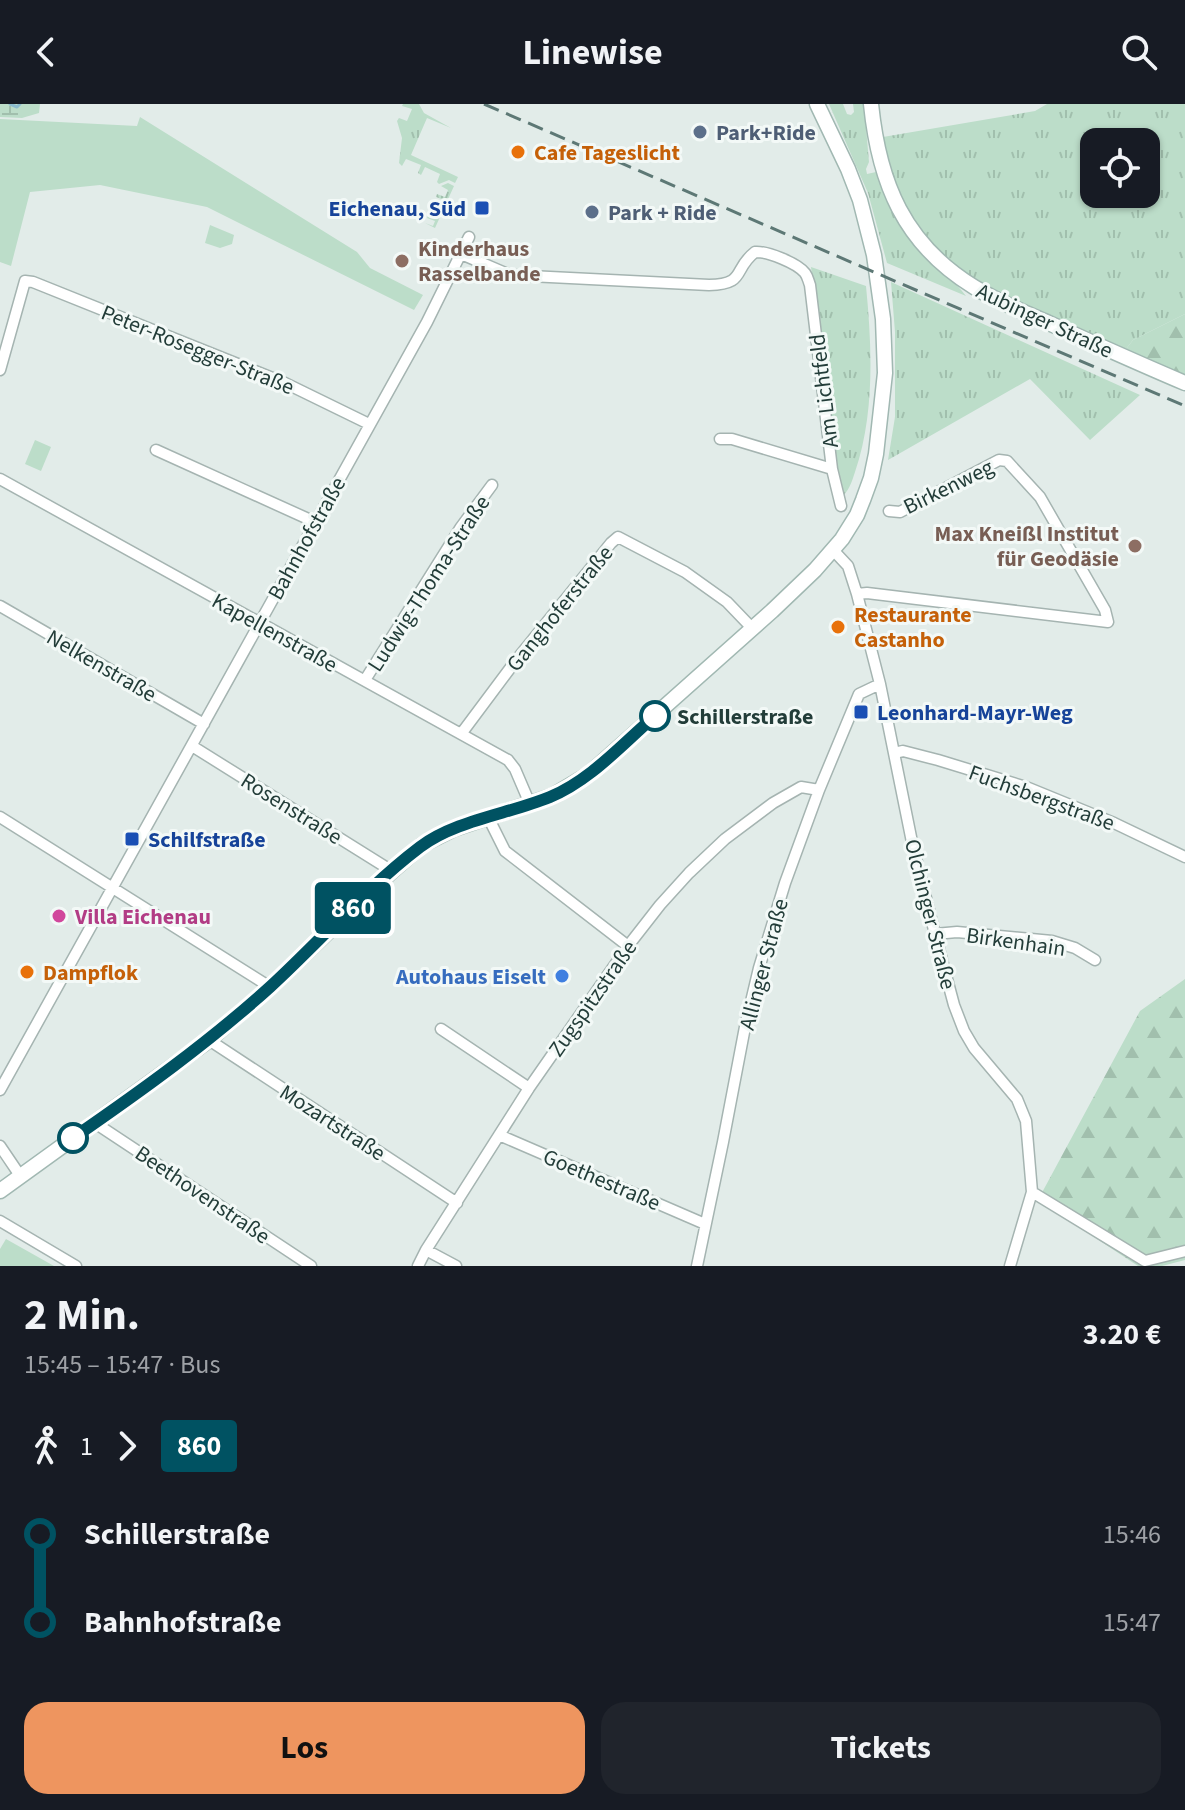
<!DOCTYPE html>
<html lang="de">
<head>
<meta charset="utf-8">
<style>
  :root { --surface:#171b24; --page:#20242c; --text:#f1f3f6; --muted:#9ea1a6; --accent:#ee955f }
  body { margin:0; font-family:"Source Sans 3",sans-serif; background:var(--page); color:var(--text); height:100vh; display:flex; flex-direction:column; font-size:30px; white-space:nowrap }
  * { box-sizing:border-box; margin:0 }
  p { font-size:26px; color:var(--muted) }
  .icon { flex:none; width:44px; height:44px; fill:none; stroke:currentColor; stroke-width:2; stroke-linecap:round; stroke-linejoin:round }
  .map { position:relative; height:1162px; overflow:hidden }
  .side { display:flex; flex-direction:column; background:var(--surface); flex:1 }
  .side>* { flex:none }
  .badge { padding:0 16px; border-radius:6px; font-size:28px; line-height:52px }
  .buttons { position:absolute; left:1080px; top:24px; display:grid; gap:16px }
  .buttons a { display:grid; place-items:center; width:80px; height:80px; border-radius:16px; background:var(--surface); box-shadow:0 2px 6px #0004; font-size:40px }
  .map>.badge { position:absolute; translate:-50% -50%; box-shadow:0 0 0 4px #fff }
  .legs { display:flex; align-items:center; gap:12px; height:88px; padding:0 24px; font-size:26px }
  .legs p { margin-inline-start:auto }
  .headline { display:flex; align-items:center; justify-content:space-between; height:136px; padding:0 24px }
  h1 { font-size:44px; font-weight:700; line-height:60px }
  .action { display:flex; gap:16px; margin-top:auto; padding:16px 24px }
  .action a { flex:1; height:92px; border-radius:24px; background:var(--accent); color:#111; font-size:32px; font-weight:700; line-height:92px; text-align:center }
  .action a+a { background:var(--page); color:var(--text) }
  ul { padding:0 24px; list-style:none }
  li { display:flex; align-items:center; gap:28px; height:88px; font-size:30px }
  li i { display:grid; place-items:center; width:12px; height:100%; margin:0 10px; background:currentColor }
  li i::after { content:''; width:20px; height:20px; margin:-10px; border:6px solid; border-radius:50%; background:var(--surface) }
  li p { margin-inline-start:auto }
  li:first-child i { background:linear-gradient(#0000 50%,currentColor 0) }
  li:last-child i { background:linear-gradient(currentColor 50%,#0000 0) }
  header { display:flex; justify-content:space-between; align-items:center; height:104px; padding:0 24px; background:var(--surface); font-size:36px; font-weight:700 }
  .map>svg:first-child { display:block }
  .grass { fill:url(#grass-tufts); fill-rule:evenodd }
  .forest { fill:url(#forest-firs) }
  .wetland { fill:url(#wetland-marsh) }
  .park { fill:#bcddc9 }
  .lines { fill:none; stroke-linecap:round; stroke-linejoin:round }
  .stream { stroke:#8cbccf; stroke-width:3 }
  .street-casing { stroke:#a5b4b1; stroke-width:13 }
  .secondary-casing { stroke:#a1b8b2; stroke-width:17 }
  .street { stroke:#fff; stroke-width:10 }
  .secondary { stroke:#fff; stroke-width:14 }
  .rail { stroke:#5d7875; stroke-width:3; stroke-dasharray:16 8; stroke-linecap:butt }
  .line-1-casing { stroke:#fff; stroke-width:18 }
  .line-1 { stroke:#005262; stroke-width:12 }
  .service-dot { fill:#5c6f8a; stroke:#f3f9f7; stroke-width:3 }
  .food-dot { fill:#e8710a; stroke:#f3f9f7; stroke-width:3 }
  .transit-dot { fill:#1a4fb4; stroke:#f3f9f7; stroke-width:3 }
  .education-dot { fill:#8d6e63; stroke:#f3f9f7; stroke-width:3 }
  .stop-1-dot { fill:#fff; stroke:#005262; stroke-width:4 }
  .hotel-dot { fill:#d1479c; stroke:#f3f9f7; stroke-width:3 }
  .shop-dot { fill:#3f7fe0; stroke:#f3f9f7; stroke-width:3 }
  .labels { text-anchor:middle; stroke-width:6; stroke-linejoin:round; paint-order:stroke }
  .service-label { font-size:22px; font-weight:bold; fill:#4e5e75; stroke:#f3f9f7; text-anchor:start }
  .food-label { font-size:22px; font-weight:bold; fill:#c56008; stroke:#f3f9f7; text-anchor:start }
  .transit-label { font-size:22px; font-weight:bold; fill:#164399; stroke:#f3f9f7; text-anchor:start }
  .education-label { font-size:22px; font-weight:bold; fill:#785e54; stroke:#f3f9f7; text-anchor:start }
  .street-label { font-size:22px; fill:#233d39; stroke:#f3f9f7 }
  .stop-label { font-size:22px; font-weight:bold; fill:#233d39; stroke:#f3f9f7; text-anchor:start }
  .hotel-label { font-size:22px; font-weight:bold; fill:#b23c85; stroke:#f3f9f7; text-anchor:start }
  .shop-label { font-size:22px; font-weight:bold; fill:#366cbe; stroke:#f3f9f7; text-anchor:end }
</style>
</head>
<body>
<header><svg class="icon" aria-label="back" viewBox="0 0 24 24"><path d="M15 5l-7 7 7 7"/></svg>Linewise<svg class="icon" aria-label="search" viewBox="0 0 24 24"><circle cx="10" cy="10" r="6"/><path d="M15 15l6 6"/></svg></header>
<div class="map">
<svg width="1185" height="1162" viewBox="0 0 1185 1162">
  <defs>
    <pattern id="grass-tufts" width="24" height="20" patternUnits="userSpaceOnUse" patternTransform="scale(2)"><rect width="24" height="20" fill="#bcddc9"/><path d="M3 7l-1-3M5 7V3M7 7l1-3M15 17l-1-3M17 17v-4M19 17l1-3" fill="none" stroke="#a1bfad"/></pattern>
    <pattern id="forest-firs" width="22" height="20" patternUnits="userSpaceOnUse" patternTransform="scale(2)"><rect width="22" height="20" fill="#bcddc9"/><path d="M5 1l3.5 6h-7zM16 11l3.5 6h-7z" fill="#a1bfad"/></pattern>
    <pattern id="wetland-marsh" width="20" height="14" patternUnits="userSpaceOnUse" patternTransform="scale(2)"><rect width="20" height="14" fill="#bcddc9"/><path d="M1 5h8M5 5V1M11 12h8M15 12V8" fill="none" stroke="#a1bfad"/></pattern>
  </defs>
  <rect width="100%" height="100%" fill="#e2ece9"/>
  <!-- grass -->
  <path class="grass" d="M 403,0 L 419,0 L 424,9 L 451,24 L 427,14 L 411,51 L 458,73 L 455,79 L 449,76 L 439,80 L 437,78 L 440,70 L 425,63 L 421,71 L 418,69 L 421,61 L 406,55 L 402,62 L 399,59 L 402,34 L 397,17 L 399,14 L 407,17 L 412,5 L 402,2 Z
    M 829,0 L 843,0 L 847,10 L 851,11 L 854,8 L 853,0 L 864,0 L 869,58 L 866,65 L 867,70 L 876,68 C 886,93 896,119 913,140 C 929,159 951,172 966,192 L 887,159 L 868,89 Z
    M 1047,0 L 1185,0 L 1185,210 L 1133,236 L 1126,245 L 1008,195 L 972,176 L 945,152 L 930,138 L 918,123 L 901,92 L 893,73 L 883,33 L 1035,7 ZM 1094,38 L 1146,38 L 1146,90 L 1094,90 Z
    M 448,79 L 454,82 L 435,124 L 425,119 L 433,122 L 435,117 L 427,114 L 428,112 L 436,115 L 439,107 L 432,103 L 432,101 L 440,104 L 444,96 L 436,93 L 437,90 L 445,93 L 448,86 L 441,82 Z
    M 811,163 L 866,182 C 872,243 875,310 855,368 C 852,377 850,384 844,391 L 841,390 L 839,386 Z
    M 891,178 L 1140,291 L 1090,336 L 1030,275 L 888,356 L 895,313 L 895,228 Z"/>
  <!-- forest -->
  <path class="forest" d="M 1185,210 L 1185,271 L 1126,245 L 1133,236 Z
    M 1185,875 L 1185,1156 L 1162,1162 L 1138,1162 L 1038,1096 L 1140,907 Z"/>
  <!-- wetland -->
  <path class="wetland" d="M 0,0 L 40,0 L 39,9 L 22,14 L 0,13 Z"/>
  <!-- park -->
  <path class="park" d="M 140,13 L 357,148 L 370,164 L 423,191 L 414,206 L 207,103 L 100,81 L 30,88 L 11,162 L 0,158 L 0,15 L 137,22 Z
    M 210,121 L 234,131 L 232,140 L 220,144 L 205,139 Z
    M 35,336 L 51,343 L 41,367 L 25,360 Z
    M 6,1135 L 54,1162 L 0,1162 L 0,1145 Z"/>
  <g class="lines">
    <!-- stream -->
    <path class="stream" d="M 10,0 L 17,3 L 20,0"/>
    <defs>
      <path id="street" d="M 461,150 L 510,171 L 709,181 C 747,180 732,166 755,148 C 767,147 797,159 805,169 C 808,173 808,176 810,181 L 832,365 L 841,402
        M 0,266 L 25,177 L 33,178 L 285,279 L 369,320
        M 720,335 L 732,335 L 832,365
        M 156,346 L 315,418
        M 0,375 L 508,656 L 515,665 L 530,700
        M 833,446 L 848,462 L 857,490 L 880,580 L 912,738 L 935,830 L 954,901 L 964,927 L 974,944 L 1017,995 L 1026,1017 L 1032,1088 L 1010,1162
        M 857,490 L 867,489 L 1108,518 L 1105,506 L 1040,393 L 1007,357 L 999,356 L 900,408 L 889,407
        M 0,502 L 204,620
        M 365,576 L 461,423 L 492,381
        M 461,630 L 517,555 L 611,439 L 618,433 L 685,468 L 727,498 L 751,523
        M 192,642 L 392,767
        M 894,649 L 903,647 L 938,656 L 1026,683 L 1114,719 L 1185,753
        M 0,713 L 270,883
        M 488,713 L 505,747 L 628,842
        M 935,830 L 957,828 L 1052,837 L 1075,844 L 1095,856
        M 441,925 L 529,984
        M 209,936 L 457,1099
        M 0,986 L 427,218 L 469,133
        M 95,1019 L 311,1162
        M 499,1031 L 705,1120
        M 0,1042 L 21,1073
        M 1032,1088 L 1145,1157 L 1185,1147
        M 0,1117 L 76,1162
        M 426,1146 L 456,1162
        M 418,1162 L 426,1146 L 529,984 L 628,842 L 660,801 L 689,769 L 725,735 L 773,699 L 801,683 L 819,686
        M 697,1162 L 723,1038 L 745,923 L 759,864 L 785,779 L 819,686 L 859,590 L 880,580"/>
      <path id="secondary" d="M 871,0 C 879,79 904,140 974,183 C 998,198 1026,209 1051,220 C 1096,240 1140,260 1185,279
        M 0,1087 L 209,936 L 270,883 L 392,767 L 422,741 L 454,725 L 552,692 L 589,670 L 772,507 L 815,466 L 842,435 L 857,411 L 863,396 L 871,374 L 876,350 L 885,269 L 883,215 L 874,151 L 860,96 L 848,65 L 817,0"/>
    </defs>
    <!-- street casing -->
    <use href="#street" class="street-casing"/>
    <!-- secondary casing -->
    <use href="#secondary" class="secondary-casing"/>
    <!-- street -->
    <use href="#street" class="street"/>
    <!-- secondary -->
    <use href="#secondary" class="secondary"/>
    <!-- rail -->
    <path class="rail" d="M 484,0 L 1185,302"/>
  </g>
  <g class="lines">
    <defs>
      <path id="line-1" d="M 73,1034 C 141,987 208,939 270,883 C 320,837 366,784 420,743 C 456,716 509,710 550,693 C 591,676 622,640 655,612"/>
    </defs>
    <!-- line-1 casing -->
    <use href="#line-1" class="line-1-casing"/>
    <!-- line-1 -->
    <use href="#line-1" class="line-1"/>
  </g>
  <!-- markers -->
  <g class="service-dot">
    <circle cx="700" cy="28" r="8"/>
    <circle cx="592" cy="108" r="8"/>
  </g>
  <g class="food-dot">
    <circle cx="518" cy="48" r="8"/>
    <circle cx="838" cy="523" r="8"/>
    <circle cx="27" cy="868" r="8"/>
  </g>
  <g class="transit-dot">
    <rect x="474" y="96" width="16" height="16" rx="4"/>
    <rect x="853" y="600" width="16" height="16" rx="4"/>
    <rect x="124" y="727" width="16" height="16" rx="4"/>
  </g>
  <g class="education-dot">
    <circle cx="402" cy="157" r="8"/>
    <circle cx="1135" cy="442" r="8"/>
  </g>
  <g class="stop-1-dot">
    <circle cx="655" cy="612" r="14"/>
    <circle cx="73" cy="1034" r="14"/>
  </g>
  <circle class="hotel-dot" cx="59" cy="812" r="8"/>
  <circle class="shop-dot" cx="562" cy="872" r="8"/>
  <g class="labels">
    <!-- service labels -->
    <g class="service-label">
      <text x="716" y="36">Park+Ride</text>
      <text x="608" y="116">Park + Ride</text>
    </g>
    <!-- food labels -->
    <g class="food-label">
      <text x="534" y="56">Cafe Tageslicht</text>
      <text x="854" y="518">Restaurante<tspan x="854" dy="25">Castanho</tspan></text>
      <text x="43" y="876">Dampflok</text>
    </g>
    <!-- transit labels -->
    <g class="transit-label">
      <text x="466" y="112" text-anchor="end">Eichenau, Süd</text>
      <text x="877" y="616">Leonhard-Mayr-Weg</text>
      <text x="148" y="743">Schilfstraße</text>
    </g>
    <!-- education labels -->
    <g class="education-label">
      <text x="418" y="152">Kinderhaus<tspan x="418" dy="25">Rasselbande</tspan></text>
      <text x="1119" y="437" text-anchor="end">Max Kneißl Institut<tspan x="1119" dy="25">für Geodäsie</tspan></text>
    </g>
    <!-- street labels -->
    <g class="street-label">
      <text transform="translate(1045 216) rotate(25)" y="8">Aubinger Straße</text>
      <text transform="translate(198 245) rotate(22)" y="8">Peter-Rosegger-Straße</text>
      <text transform="translate(823 287) rotate(-97)" y="8">Am Lichtfeld</text>
      <text transform="translate(948 382) rotate(-26)" y="8">Birkenweg</text>
      <text transform="translate(306 434) rotate(-61)" y="8">Bahnhofstraße</text>
      <text transform="translate(428 479) rotate(-57)" y="8">Ludwig-Thoma-Straße</text>
      <text transform="translate(559 504) rotate(-51)" y="8">Ganghoferstraße</text>
      <text transform="translate(275 528) rotate(29)" y="8">Kapellenstraße</text>
      <text transform="translate(102 561) rotate(30)" y="8">Nelkenstraße</text>
      <text transform="translate(1042 693) rotate(20)" y="8">Fuchsbergstraße</text>
      <text transform="translate(292 704) rotate(32)" y="8">Rosenstraße</text>
      <text transform="translate(931 810) rotate(76)" y="8">Olchinger Straße</text>
      <text transform="translate(1016 837) rotate(8)" y="8">Birkenhain</text>
      <text transform="translate(763 860) rotate(-75)" y="8">Allinger Straße</text>
      <text transform="translate(592 894) rotate(-55)" y="8">Zugspitzstraße</text>
      <text transform="translate(333 1018) rotate(33)" y="8">Mozartstraße</text>
      <text transform="translate(602 1075) rotate(23)" y="8">Goethestraße</text>
      <text transform="translate(203 1090) rotate(34)" y="8">Beethovenstraße</text>
    </g>
    <!-- stop labels -->
    <g class="stop-label">
      <text x="677" y="620">Schillerstraße</text>
    </g>
    <!-- hotel labels -->
    <g class="hotel-label">
      <text x="75" y="820">Villa Eichenau</text>
    </g>
    <!-- shop labels -->
    <g class="shop-label">
      <text x="546" y="880">Autohaus Eiselt</text>
    </g>
  </g>
</svg>
<div class="buttons">
<a><svg class="icon" aria-label="locate" viewBox="0 0 24 24"><circle cx="12" cy="12" r="6"/><path d="M12 2v4M12 18v4M2 12h4M18 12h4"/></svg></a>
</div>
<b class="badge" style="left:353px;top:804px;background:#005262;color:#fff">860</b>
</div>
<section class="side">
<div class="headline"><div><h1>2 Min.</h1><p>15:45 – 15:47 · Bus</p></div><b>3.20 €</b></div>
<div class="legs"><svg class="icon" aria-label="walk" viewBox="0 0 24 24"><circle cx="13" cy="4" r="2"/><path d="M13 8l-2 6 4 7M11 14l-3 7M7 12l3-4h3l4 4"/></svg>1<svg class="icon" aria-label="forward" viewBox="0 0 24 24"><path d="M9 5l7 7-7 7"/></svg><b class="badge" style="background:#005262;color:#fff">860</b></div>
<ul>
<li><i style="color:#005262"></i><b>Schillerstraße</b><p>15:46</p></li>
<li><i style="color:#005262"></i><b>Bahnhofstraße</b><p>15:47</p></li>
</ul>
<div class="action"><a>Los</a><a>Tickets</a></div>
</section>
</body>
</html>
